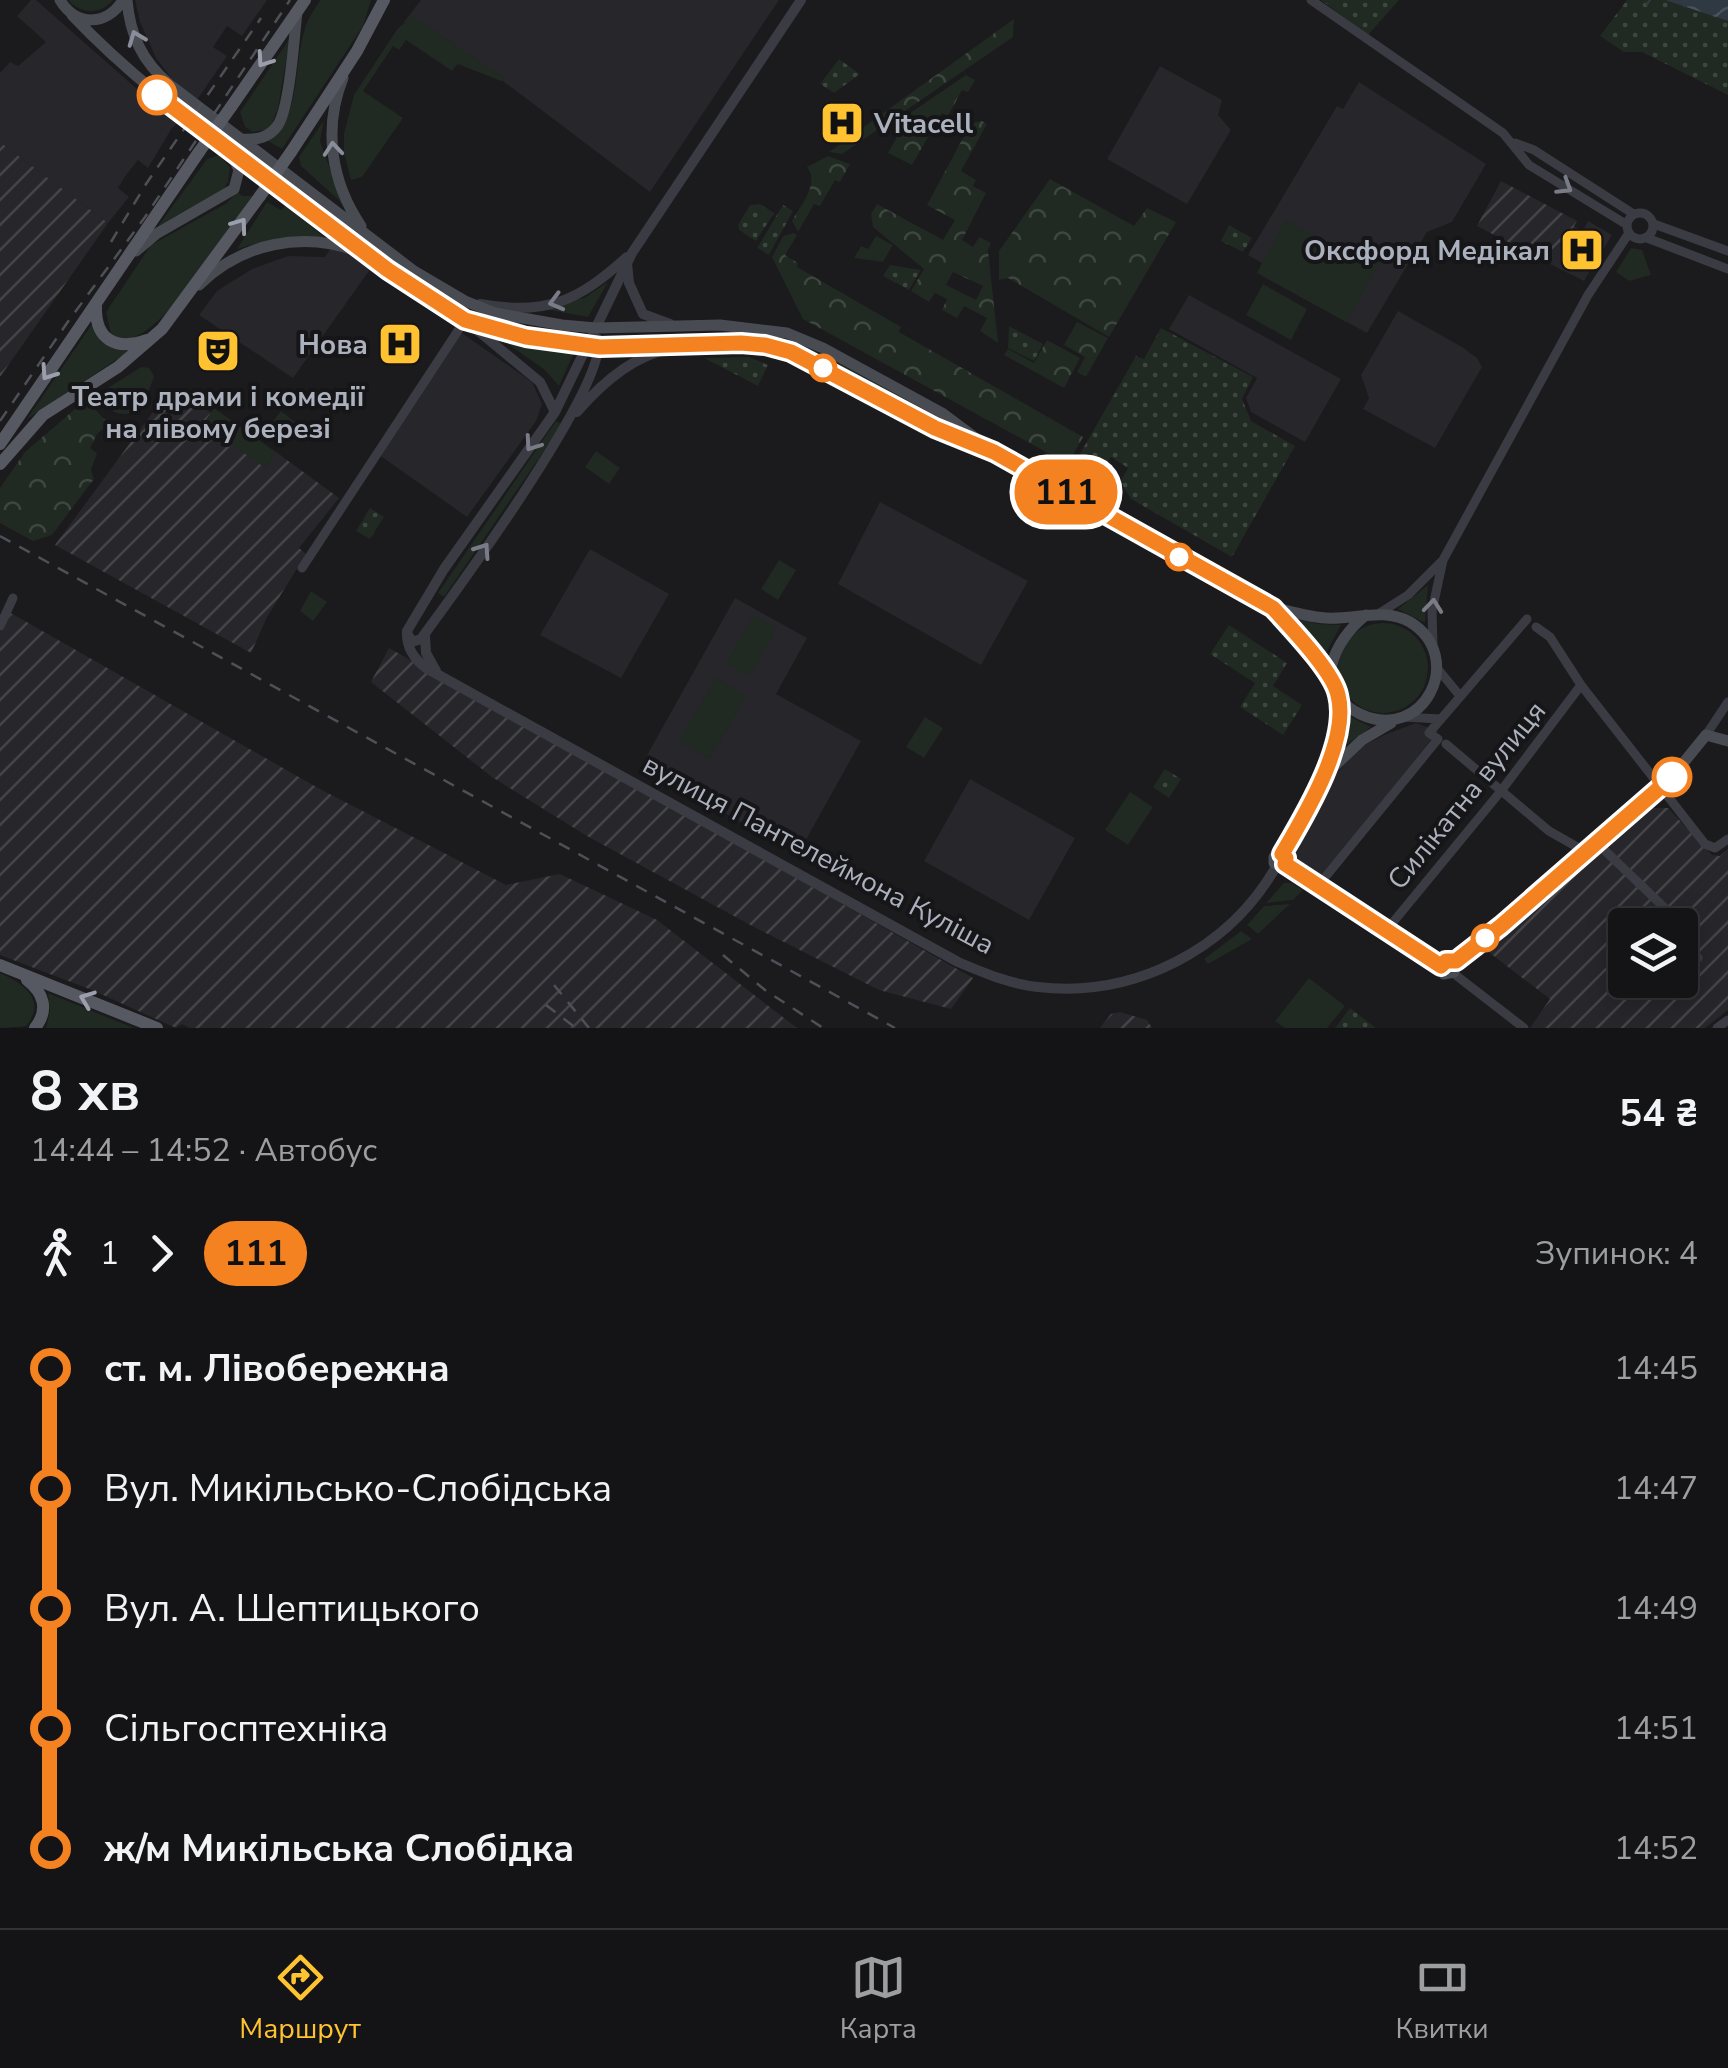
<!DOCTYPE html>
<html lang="uk">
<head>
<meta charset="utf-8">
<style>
  :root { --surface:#141416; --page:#212123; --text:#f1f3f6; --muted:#9d9ea1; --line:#333335; --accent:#ffc331 }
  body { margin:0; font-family:"Nunito Sans",sans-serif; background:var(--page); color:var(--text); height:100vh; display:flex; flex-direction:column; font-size:38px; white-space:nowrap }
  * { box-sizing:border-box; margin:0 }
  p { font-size:32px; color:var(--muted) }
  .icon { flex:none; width:55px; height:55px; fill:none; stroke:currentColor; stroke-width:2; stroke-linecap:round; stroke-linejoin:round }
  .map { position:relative; height:1028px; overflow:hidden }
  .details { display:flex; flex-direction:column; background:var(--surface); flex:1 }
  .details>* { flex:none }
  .badge { padding:0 20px; border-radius:32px; font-size:35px; line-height:65px }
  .buttons { position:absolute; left:1608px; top:908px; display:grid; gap:20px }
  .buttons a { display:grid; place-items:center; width:90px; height:90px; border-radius:10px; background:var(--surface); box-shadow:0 5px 25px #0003,0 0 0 2px var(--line); font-size:50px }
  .map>.badge { position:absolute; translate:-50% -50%; box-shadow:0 0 0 5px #fff }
  .legs { display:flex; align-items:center; gap:15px; height:110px; padding:0 30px; font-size:32px }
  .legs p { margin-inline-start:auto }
  .headline { display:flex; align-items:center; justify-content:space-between; height:170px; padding:0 30px }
  h1 { font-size:55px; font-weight:700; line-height:75px }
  ul { padding:0 30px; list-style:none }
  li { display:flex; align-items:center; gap:35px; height:120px; font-size:38px }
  li i { display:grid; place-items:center; width:15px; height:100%; margin:0 12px; background:currentColor }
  li i::after { content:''; width:25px; height:25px; margin:-12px; border:8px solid; border-radius:50%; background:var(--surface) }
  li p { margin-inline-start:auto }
  li:first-child i { background:linear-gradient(#0000 50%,currentColor 0) }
  li:last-child i { background:linear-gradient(currentColor 50%,#0000 0) }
  .dock { display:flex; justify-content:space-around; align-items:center; height:140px; border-top:2px solid var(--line); background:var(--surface); font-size:28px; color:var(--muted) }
  .dock a { display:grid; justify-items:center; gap:5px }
  .dock .current { color:var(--accent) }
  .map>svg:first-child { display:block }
  .built { fill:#27262b }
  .industrial { fill:url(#industrial-furrows); fill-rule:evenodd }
  .green { fill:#202922 }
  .forest { fill:url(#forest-crowns); fill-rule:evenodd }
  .park { fill:url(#park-dots) }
  .water { fill:url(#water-waves) }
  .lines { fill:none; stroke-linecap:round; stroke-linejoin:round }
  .stream { stroke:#2f3943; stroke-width:2.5 }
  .minor { stroke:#3b3c43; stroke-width:9 }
  .tertiary { stroke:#3b3c43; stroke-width:10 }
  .secondary { stroke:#494b53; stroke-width:11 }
  .primary { stroke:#575962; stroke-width:12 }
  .rail { stroke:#4e5058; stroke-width:2.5; stroke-dasharray:12 10; stroke-linecap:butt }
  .primary-bridge { stroke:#575962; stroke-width:12 }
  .oneway { stroke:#898d99 }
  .oneway2 { stroke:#9b9fac }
  .oneway3 { stroke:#797c87 }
  .line-1-casing { stroke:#fff; stroke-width:22 }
  .line-1 { stroke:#f58220; stroke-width:15 }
  .stop-1-dot { fill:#fff; stroke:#f58220; stroke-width:5 }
  .labels { text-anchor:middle; stroke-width:8; stroke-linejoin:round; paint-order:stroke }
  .poi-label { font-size:28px; font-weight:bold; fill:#acb1be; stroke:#161518; text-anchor:end }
  .street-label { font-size:28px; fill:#acb1be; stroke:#161518 }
</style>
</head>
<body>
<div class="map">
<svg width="1728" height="1028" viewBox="0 0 1728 1028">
  <defs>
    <pattern id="industrial-furrows" width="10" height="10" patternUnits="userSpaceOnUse" patternTransform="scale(2.5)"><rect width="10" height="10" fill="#27262b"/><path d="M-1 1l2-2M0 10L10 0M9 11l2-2" fill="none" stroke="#444348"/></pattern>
    <pattern id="forest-crowns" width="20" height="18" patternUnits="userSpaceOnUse" patternTransform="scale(2.5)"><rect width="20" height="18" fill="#202922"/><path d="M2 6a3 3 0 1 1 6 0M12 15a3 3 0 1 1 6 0" fill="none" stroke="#3e4640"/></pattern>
    <pattern id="park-dots" width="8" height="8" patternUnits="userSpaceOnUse" patternTransform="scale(2.5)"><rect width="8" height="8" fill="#202922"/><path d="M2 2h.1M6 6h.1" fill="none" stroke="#3e4640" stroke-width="1.8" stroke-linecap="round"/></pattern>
    <pattern id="water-waves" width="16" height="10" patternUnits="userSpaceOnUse" patternTransform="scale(2.5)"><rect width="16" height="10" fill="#2f3943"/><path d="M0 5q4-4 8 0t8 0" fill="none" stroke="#4a535c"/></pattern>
  </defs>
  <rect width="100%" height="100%" fill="#1b1a1d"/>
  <!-- built -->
  <path class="built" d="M 31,0 L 36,0 L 137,89 L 180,121 L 172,128 L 148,168 L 138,160 L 126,175 L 118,188 L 129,197 L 108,223 L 0,142 L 0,73 L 10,62 L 18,66 L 46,42 L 17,16 Z
    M 135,0 L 267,0 L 242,36 L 227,26 L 213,47 L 227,56 L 197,100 L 172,79 L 156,58 L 140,22 Z
    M 421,0 L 779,0 L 650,192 L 503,81 L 458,64 L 403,29 L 404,22 Z
    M 1160,66 L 1222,100 L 1218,115 L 1231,130 L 1187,204 L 1107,159 Z
    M 1359,82 L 1486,164 L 1452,222 L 1427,232 L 1367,333 L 1257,273 L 1262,263 L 1248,255 L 1337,106 L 1343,109 Z
    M 1588,221 L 1612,235 L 1584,281 L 1552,265 L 1574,226 L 1583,231 Z
    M 331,248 L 349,253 L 371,268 L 293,378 L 199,315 L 217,291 L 252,269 L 288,256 L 325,257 Z
    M 1189,295 L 1341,379 L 1305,442 L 1251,412 L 1246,398 L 1257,378 L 1169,329 Z
    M 1398,311 L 1462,347 L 1477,358 L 1482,367 L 1435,448 L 1363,409 L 1369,398 L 1361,375 Z
    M 456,329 L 532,382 L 542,404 L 536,421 L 467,517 L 375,452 Z
    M 880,502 L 1028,581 L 981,665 L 838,584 Z
    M 590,549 L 669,594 L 621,678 L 540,635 Z
    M 735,598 L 807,638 L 776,694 L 861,741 L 798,854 L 641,766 Z
    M 1416,723 L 1438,731 L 1318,881 L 1295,865 L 1289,849 L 1323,789 L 1348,760 L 1361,747 L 1384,735 Z
    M 970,779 L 1075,838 L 1029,920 L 924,861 Z"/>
  <!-- industrial -->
  <path class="industrial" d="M 0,142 L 108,223 L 0,377 Z
    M 1501,181 L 1577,221 L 1552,265 L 1477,226 Z
    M 178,389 L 211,413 L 204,424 L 265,467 L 276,452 L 339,498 L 299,548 L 306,554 L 267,617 L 251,653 L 55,545 L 169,390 L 174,393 Z
    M 9,612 L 318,788 L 506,885 L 560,874 L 657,920 L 797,1028 L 190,1028 L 182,1024 L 176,1028 L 92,990 L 0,955 L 0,632 Z
    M 389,648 L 973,978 L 951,1009 L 879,990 L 754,927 L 587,836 L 492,777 L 371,682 Z
    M 1648,808 L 1668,808 L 1712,855 L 1720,856 L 1728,849 L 1728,1010 L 1705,1028 L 1530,1028 L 1550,999 L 1486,950 ZM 1625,925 L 1680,925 L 1680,980 L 1625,980 Z
    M 1120,1012 L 1147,1020 L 1152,1028 L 1100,1028 L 1111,1014 Z"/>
  <!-- green -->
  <path class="green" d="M 68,0 L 113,0 C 100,15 82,15 68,0 Z
    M 320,0 L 371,0 L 363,26 L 282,149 L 268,141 C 303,112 292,69 305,28 C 308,18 315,9 320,0 Z
    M 414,16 L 504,78 L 501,81 L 458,64 L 452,71 L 406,40 L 399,50 L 393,46 L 363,91 L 403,118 L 362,177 L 351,180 L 344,153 L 344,133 L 354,95 L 398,28 Z
    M 290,38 L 278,108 L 271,126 L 265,130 L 253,132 L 245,127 L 240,112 Z
    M 324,120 L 320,141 L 342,203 L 301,166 L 299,157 Z
    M 219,155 L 230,167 L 228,182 L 224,189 L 158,226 L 207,159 Z
    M 237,192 L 243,196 L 252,196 C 230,230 170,325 134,337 C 125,341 119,339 111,334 L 106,312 L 151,245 L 227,203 Z
    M 267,202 L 281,210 L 286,205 L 324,237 L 274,239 L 237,249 Z
    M 1286,220 L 1349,255 L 1354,248 L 1380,262 L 1346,322 L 1257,273 Z
    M 876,236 L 893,245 L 883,262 L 854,258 L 861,246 L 868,249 Z
    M 1631,248 L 1642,250 L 1651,275 L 1629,281 L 1616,272 Z
    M 608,282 L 588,317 L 539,308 L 584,298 Z
    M 1263,284 L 1307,309 L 1291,340 L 1246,315 Z
    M 92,324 L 101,342 L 128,352 L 27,419 Z
    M 796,341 L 900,394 L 946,425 L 796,345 Z
    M 508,344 L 573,355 L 559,386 L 545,370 Z
    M 214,408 L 276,452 L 265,468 L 203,424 Z
    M 281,411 L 299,425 L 289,440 L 270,425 Z
    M 556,421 L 561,424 L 552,439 L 444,597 L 438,593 Z
    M 596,451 L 620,468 L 609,484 L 585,467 Z
    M 779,560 L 796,570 L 778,600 L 761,589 Z
    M 1428,585 L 1425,623 L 1398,609 Z
    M 311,591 L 327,602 L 313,621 L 300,611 Z
    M 754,615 L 777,628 L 749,677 L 726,664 Z
    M 1293,618 L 1318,624 L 1341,625 L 1324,657 Z
    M1338 668a45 45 0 1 1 90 0a45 45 0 1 1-90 0Z
    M 715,678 L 746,695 L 710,759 L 679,742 Z
    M 1343,713 L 1371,727 L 1339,750 L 1345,728 Z
    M 925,717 L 943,728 L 924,758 L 906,747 Z
    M 1130,792 L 1153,807 L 1128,845 L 1105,830 Z
    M 1284,883 L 1292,883 L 1303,890 L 1293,900 L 1266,903 Z
    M 1290,904 L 1258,934 L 1247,925 L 1264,906 Z
    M 1241,931 L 1252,939 L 1208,964 L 1204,959 Z
    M 0,973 C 23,983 48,1000 26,1026 L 0,1028 Z
    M 1309,978 L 1345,1006 L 1327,1028 L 1285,1028 L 1275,1021 Z
    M 48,993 L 134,1028 L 46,1028 L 50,1011 Z"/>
  <!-- forest -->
  <path class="forest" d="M 1014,19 L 1013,37 L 842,154 L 829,152 Z
    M 966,75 L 975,80 L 968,92 L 962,90 L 948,116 L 942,113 L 912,165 L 888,153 L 903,126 L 900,120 Z
    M 982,121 L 987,124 L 961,171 L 976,180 L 973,186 L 986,193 L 962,240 L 973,247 L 979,237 L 991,243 L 988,250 L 998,343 L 980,331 L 987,318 L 964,306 L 957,318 L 942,310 L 947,299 L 935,293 L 929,302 L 911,291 L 924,269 L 873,227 L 871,214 L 877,204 L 943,240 L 955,220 L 927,205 L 971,123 ZM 953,272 L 983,286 L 976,300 L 946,285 Z
    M 828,156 L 850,164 L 840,182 L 835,180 L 820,206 L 814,204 L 798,232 L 792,221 C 801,204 820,184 807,167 Z
    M 1050,179 L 1134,226 L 1147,208 L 1176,222 L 1109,337 L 1008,278 L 999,280 L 999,251 Z
    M 794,233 L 797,235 L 785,255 L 798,263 L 797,267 L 901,327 L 899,332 L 1083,437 L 1068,464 L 803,319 L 772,257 L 783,236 Z
    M 1077,322 L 1108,338 L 1086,377 L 1077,372 L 1085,357 L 1064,345 Z
    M 1047,340 L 1080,358 L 1064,388 L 1004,355 L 1008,349 L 1034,363 Z
    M 141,367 L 149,368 L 154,376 C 147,397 136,426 110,409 C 105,406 101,402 96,400 L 94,397 Z
    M 81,404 L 94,408 L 109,424 L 97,434 L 90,448 L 97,453 L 91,470 L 94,479 L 52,535 L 33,541 L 0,523 L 0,488 L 25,452 Z
    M 0,1004 L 18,1010 L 26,1026 L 0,1028 Z"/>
  <!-- park -->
  <path class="park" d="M 1321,0 L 1399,0 L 1368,35 Z
    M 1627,0 L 1665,0 L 1728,21 L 1728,95 L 1642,52 L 1624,52 L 1600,36 Z
    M 839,59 L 860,74 L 834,93 L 820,84 Z
    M 760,204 L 774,213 L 756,241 L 739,230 L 738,225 L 750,205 Z
    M 783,205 L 793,211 L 769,255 L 757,248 Z
    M 1229,225 L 1252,238 L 1243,252 L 1221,241 Z
    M 890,265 L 921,270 L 909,290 L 883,276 Z
    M 1009,326 L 1043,344 L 1034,361 L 1008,348 Z
    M 1161,328 L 1253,377 L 1242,399 L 1251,421 L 1295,446 L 1232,557 L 1131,499 L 1120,482 L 1128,468 L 1111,457 L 1095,478 L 1073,466 L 1136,356 L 1144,359 Z
    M 749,357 L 768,365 L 758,386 L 704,358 Z
    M 370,508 L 384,517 L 370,539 L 356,531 Z
    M 1229,625 L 1287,663 L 1273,686 L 1302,705 L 1283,735 L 1240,707 L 1255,683 L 1210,654 Z
    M 1165,769 L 1181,779 L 1169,798 L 1153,787 Z
    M 1350,1008 L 1376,1028 L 1335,1028 Z"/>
  <!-- water -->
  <path class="water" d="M 1665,0 L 1728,0 L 1728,21 Z"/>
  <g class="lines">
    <!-- stream -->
    <path class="stream" d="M 1647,4 L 1650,0"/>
    <!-- minor -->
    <path class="minor" d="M 1311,0 L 1503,133 L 1529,165 L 1624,223
      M 1515,143 L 1534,150 L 1632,213
      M1627 226a13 13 0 1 1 26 0a13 13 0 1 1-26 0Z
      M 1654,224 L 1728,251
      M 1647,238 L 1728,269
      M 302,568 L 465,320
      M 1378,614 L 1408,595 L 1441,562
      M 0,626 L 13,598
      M 1536,627 L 1550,637 L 1581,685 L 1705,844 L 1715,848 L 1728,839
      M 1433,646 L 1432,611 L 1443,560 L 1588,295 L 1629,233
      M 1437,668 L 1460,696
      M 1404,717 L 1440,719
      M 1706,735 L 1728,702
      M 1446,744 L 1549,831 L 1586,852
      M 1597,843 L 1670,913 L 1678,925
      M 1318,886 L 1438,739 L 1429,733 L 1527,619
      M 1680,928 L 1698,958
      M 1385,932 L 1501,791 L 1581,685
      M 1453,973 L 1524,1028
      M 1717,1028 L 1728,1020"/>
    <!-- tertiary -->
    <path class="tertiary" d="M 627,263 L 629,283 L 643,314 L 670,324
      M 480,304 C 547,316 578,301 627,257
      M 465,320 L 540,382 L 555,412
      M 577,412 C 601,384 631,357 668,349
      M 407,631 C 406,647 413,658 426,668 L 958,962 C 984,973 1010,984 1038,987 C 1134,998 1229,950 1277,865
      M 407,631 L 444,569 L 555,412 L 632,253 L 801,0
      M 407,633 L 412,642 L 421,639 C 454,594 609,384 598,339
      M 425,636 L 426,653 L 436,671"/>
    <!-- secondary -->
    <path class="secondary" d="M 60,0 C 76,27 107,26 123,0
      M 127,0 C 130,35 142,61 169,84 L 414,271 L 465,301 L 495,313 L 562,325 L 596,328 L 720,325 L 787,333 L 823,348 L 942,413 L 986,446
      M 72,15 C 137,84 213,137 288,194 C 363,251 433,318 527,337 C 551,342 577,346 602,347 C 665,349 730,334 791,352 L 935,428 L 994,452 L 1273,607 C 1291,612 1308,617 1326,618 C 1354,620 1384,607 1410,622 C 1467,657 1424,744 1360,714 C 1310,690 1333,641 1366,615
      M 343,78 C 323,128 331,182 361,226
      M 242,139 C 257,140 269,138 278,125 C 290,106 294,37 297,12
      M 136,251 L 156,234 L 234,189 L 239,170 L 233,156
      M 199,285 C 242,243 302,231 357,251
      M 1273,607 L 1304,642 L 1332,683
      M 1339,695 C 1336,763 1315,796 1282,854 L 1274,857 L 1274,863 L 1279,866 L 1285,864 L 1304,876 L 1441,966 L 1444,974 L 1454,972 L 1453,963
      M 1327,773 L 1362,740 L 1391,723
      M 1447,961 L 1453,963 L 1663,788 L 1706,735 L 1728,741"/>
    <!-- primary -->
    <path class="primary" d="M 231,107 L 305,0
      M 291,152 L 357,51 L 384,0
      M 96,306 C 95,340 116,351 147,340
      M 0,444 L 199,152
      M 0,464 L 43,415 L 118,367 L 162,329 L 260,196
      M 0,965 L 157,1028
      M 27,980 C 44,993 49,1010 35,1028"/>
    <!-- rail -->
    <path class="rail" d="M 111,242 L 146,184 L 261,18
      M 0,421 L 67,323 L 145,217 L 290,0
      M 0,536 L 895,1028
      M 723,955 L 765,990 L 823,1028
      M 554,985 L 589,1028
      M 546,1005 L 576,1028"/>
    <!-- primary-bridge -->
    <path class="primary-bridge" d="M 199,152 L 231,107
      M 260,196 L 291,152"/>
  </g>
  <!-- one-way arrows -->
  <defs><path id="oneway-chevron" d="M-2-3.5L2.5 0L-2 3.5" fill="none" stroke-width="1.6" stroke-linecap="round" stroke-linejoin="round" transform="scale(2.5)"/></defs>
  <g class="oneway">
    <use href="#oneway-chevron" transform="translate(136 38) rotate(-111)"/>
    <use href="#oneway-chevron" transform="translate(333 149) rotate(-95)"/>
  </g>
  <g class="oneway2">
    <use href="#oneway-chevron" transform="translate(264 60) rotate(125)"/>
    <use href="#oneway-chevron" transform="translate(240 225) rotate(-54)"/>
    <use href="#oneway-chevron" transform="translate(48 373) rotate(124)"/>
    <use href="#oneway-chevron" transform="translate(87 999) rotate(-159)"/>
  </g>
  <g class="oneway3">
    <use href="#oneway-chevron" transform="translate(1565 187) rotate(32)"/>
    <use href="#oneway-chevron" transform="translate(556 302) rotate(165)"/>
    <use href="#oneway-chevron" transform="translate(532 444) rotate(125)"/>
    <use href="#oneway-chevron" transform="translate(483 550) rotate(-56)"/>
    <use href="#oneway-chevron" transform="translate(1433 606) rotate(-84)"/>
  </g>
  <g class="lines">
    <defs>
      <path id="line-1" d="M 157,95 L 388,270 L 465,320 L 526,337 L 600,347 L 741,343 L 765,345 L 791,352 L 935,428 L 994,452 L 1273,608 C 1290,627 1333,671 1338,695 C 1350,741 1305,815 1282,854 L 1286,858 L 1285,864 L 1441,966 L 1446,961 L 1456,961 L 1501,926 L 1672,777"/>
    </defs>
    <!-- line-1 casing -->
    <use href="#line-1" class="line-1-casing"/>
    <!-- line-1 -->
    <use href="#line-1" class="line-1"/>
  </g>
  <!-- icons -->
  <defs>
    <symbol id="hospital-square" viewBox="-11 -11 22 22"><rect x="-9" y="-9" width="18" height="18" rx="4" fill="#ffc331" stroke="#161518"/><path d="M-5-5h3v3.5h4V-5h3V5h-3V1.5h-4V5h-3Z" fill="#111"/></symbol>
    <symbol id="theatre-square" viewBox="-11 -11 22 22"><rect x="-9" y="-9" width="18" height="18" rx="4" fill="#ffc331" stroke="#161518"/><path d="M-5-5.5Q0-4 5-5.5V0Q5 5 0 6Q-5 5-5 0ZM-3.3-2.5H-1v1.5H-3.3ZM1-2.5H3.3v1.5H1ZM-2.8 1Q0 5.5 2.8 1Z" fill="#111"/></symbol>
  </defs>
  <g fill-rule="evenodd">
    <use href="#hospital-square" x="817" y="98" width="50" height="50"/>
    <use href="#hospital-square" x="1557" y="225" width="50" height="50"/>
    <use href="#hospital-square" x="375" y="319" width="50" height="50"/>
    <use href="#theatre-square" x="193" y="326" width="50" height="50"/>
  </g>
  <!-- markers -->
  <g class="stop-1-dot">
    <circle cx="157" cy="95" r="18"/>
    <circle cx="823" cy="368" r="12"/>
    <circle cx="1179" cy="557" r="12"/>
    <circle cx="1672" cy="777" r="18"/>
    <circle cx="1485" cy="938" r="12"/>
  </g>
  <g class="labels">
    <!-- poi labels -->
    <g class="poi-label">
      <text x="874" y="133" text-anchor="start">Vitacell</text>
      <text x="1550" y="260">Оксфорд Медікал</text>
      <text x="368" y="354">Нова</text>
      <text x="218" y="406" text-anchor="middle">Театр драми і комедії<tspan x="218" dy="32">на лівому березі</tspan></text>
    </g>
    <!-- street labels -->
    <g class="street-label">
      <text transform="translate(1466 795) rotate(-51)" y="10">Силікатна вулиця</text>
      <text transform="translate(819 854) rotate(28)" y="10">вулиця Пантелеймона Куліша</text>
    </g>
  </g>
</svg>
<div class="buttons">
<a><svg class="icon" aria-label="layers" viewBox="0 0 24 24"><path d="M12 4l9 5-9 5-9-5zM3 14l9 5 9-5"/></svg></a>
</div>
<b class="badge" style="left:1066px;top:492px;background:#f58220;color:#111">111</b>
</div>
<section class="details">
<div class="headline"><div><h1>8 хв</h1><p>14:44 – 14:52 · Автобус</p></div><b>54 ₴</b></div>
<div class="legs"><svg class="icon" aria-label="walk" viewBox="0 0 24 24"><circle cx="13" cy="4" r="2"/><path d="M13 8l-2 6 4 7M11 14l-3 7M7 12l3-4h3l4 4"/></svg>1<svg class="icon" aria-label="forward" viewBox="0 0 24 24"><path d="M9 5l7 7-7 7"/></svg><b class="badge" style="background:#f58220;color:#111">111</b><p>Зупинок: 4</p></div>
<ul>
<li><i style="color:#f58220"></i><b>ст. м. Лівобережна</b><p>14:45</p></li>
<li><i style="color:#f58220"></i><span>Вул. Микільсько-Слобідська</span><p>14:47</p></li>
<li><i style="color:#f58220"></i><span>Вул. А. Шептицького</span><p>14:49</p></li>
<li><i style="color:#f58220"></i><span>Сільгосптехніка</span><p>14:51</p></li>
<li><i style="color:#f58220"></i><b>ж/м Микільська Слобідка</b><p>14:52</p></li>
</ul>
</section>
<nav class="dock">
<a class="current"><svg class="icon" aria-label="directions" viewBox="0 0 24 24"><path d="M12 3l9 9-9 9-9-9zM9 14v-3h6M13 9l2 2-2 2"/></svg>Маршрут</a>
<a><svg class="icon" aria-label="map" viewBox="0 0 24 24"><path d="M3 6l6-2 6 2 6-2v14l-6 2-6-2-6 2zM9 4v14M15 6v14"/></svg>Карта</a>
<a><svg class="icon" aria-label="tickets" viewBox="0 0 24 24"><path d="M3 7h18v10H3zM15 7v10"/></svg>Квитки</a>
</nav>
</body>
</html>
